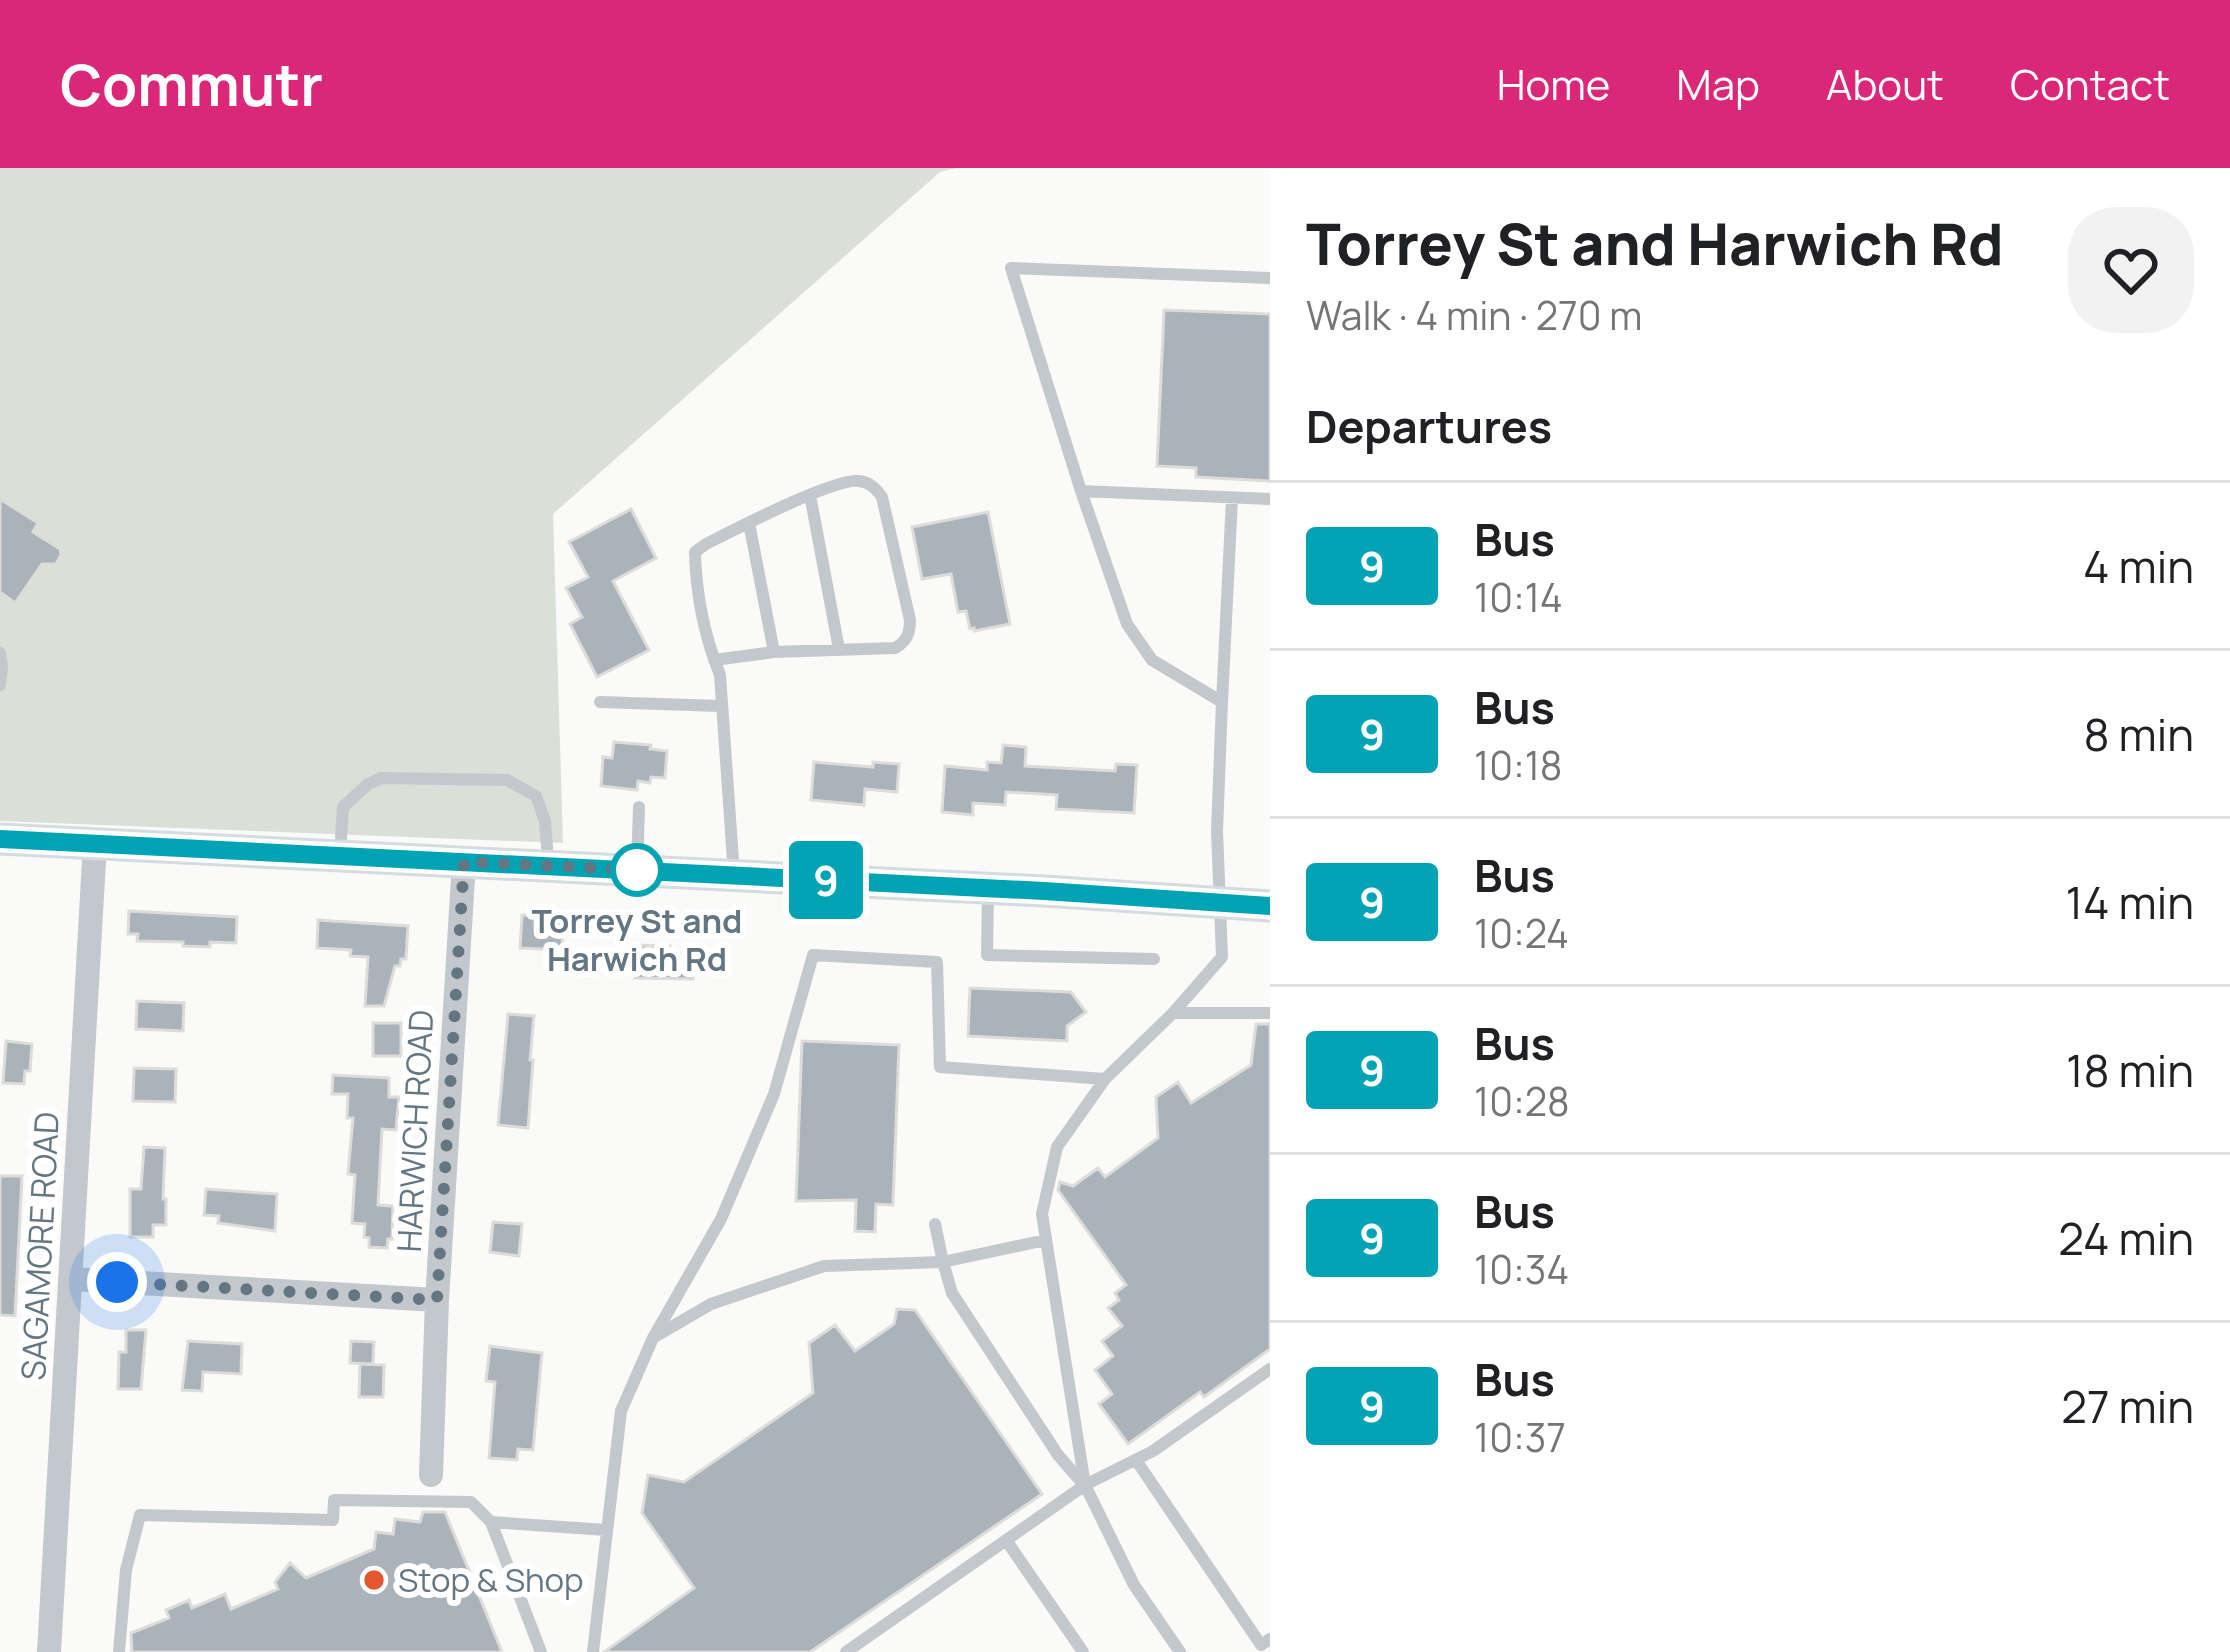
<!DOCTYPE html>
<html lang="en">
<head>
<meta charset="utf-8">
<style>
  :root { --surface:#fff; --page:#f2f2f2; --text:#202124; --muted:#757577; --line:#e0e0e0; --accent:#db2777 }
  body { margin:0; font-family:Manrope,sans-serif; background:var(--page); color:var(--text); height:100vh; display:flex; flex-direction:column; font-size:45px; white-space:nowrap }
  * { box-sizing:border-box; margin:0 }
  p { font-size:39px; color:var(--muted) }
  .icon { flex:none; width:66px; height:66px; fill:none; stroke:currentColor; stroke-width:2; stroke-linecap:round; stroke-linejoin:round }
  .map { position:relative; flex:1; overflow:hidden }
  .sheet { display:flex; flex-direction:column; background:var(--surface); width:960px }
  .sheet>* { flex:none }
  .badge { padding:0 24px; border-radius:9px; font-size:42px; line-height:78px }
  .you { position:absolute; width:60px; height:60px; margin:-30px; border:9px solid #fff; border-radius:50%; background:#1a73e8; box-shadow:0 0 0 18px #1a73e833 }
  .map>.badge { position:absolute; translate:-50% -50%; box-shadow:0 0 0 6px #fff }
  h2 { padding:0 36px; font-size:45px; line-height:108px }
  .round { display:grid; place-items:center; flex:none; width:126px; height:126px; border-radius:48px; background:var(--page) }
  .summary { display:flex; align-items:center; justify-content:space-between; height:204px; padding:0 36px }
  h1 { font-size:57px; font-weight:800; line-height:90px }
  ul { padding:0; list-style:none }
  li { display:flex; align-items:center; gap:36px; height:168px; padding:0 36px; border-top:3px solid var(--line) }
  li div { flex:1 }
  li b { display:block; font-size:45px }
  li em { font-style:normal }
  li .badge { min-width:132px; font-weight:700; text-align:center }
  header { display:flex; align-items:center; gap:72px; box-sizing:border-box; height:168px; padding:0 60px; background:var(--accent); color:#fff }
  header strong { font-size:57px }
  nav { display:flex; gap:66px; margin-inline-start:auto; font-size:42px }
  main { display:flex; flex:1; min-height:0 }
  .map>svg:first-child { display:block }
  .green { fill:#dadfd7 }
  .building { fill:#aab3b9; stroke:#dcdcda; stroke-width:3 }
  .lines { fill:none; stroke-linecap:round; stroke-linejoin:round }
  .lane { stroke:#c3c8cc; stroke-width:12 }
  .street { stroke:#c3c8cc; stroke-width:24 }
  .secondary { stroke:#d6dbdf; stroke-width:33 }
  .line-casing { stroke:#fff; stroke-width:27 }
  .line { stroke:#00a3b4; stroke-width:18 }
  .walk { stroke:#657683; stroke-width:12; stroke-dasharray:0 21.6 }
  .stop-dot { fill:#fff; stroke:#00a3b4; stroke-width:6 }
  .poi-dot { fill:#e4572e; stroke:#fff; stroke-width:4.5 }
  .labels { text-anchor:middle; stroke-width:12; stroke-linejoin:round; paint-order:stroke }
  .stop-label { font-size:33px; font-weight:bold; fill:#657683; stroke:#fff }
  .street-label { font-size:33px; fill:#657683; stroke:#fff }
  .poi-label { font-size:33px; fill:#657683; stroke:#fff; text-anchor:start }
</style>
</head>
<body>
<header>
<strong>Commutr</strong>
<nav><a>Home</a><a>Map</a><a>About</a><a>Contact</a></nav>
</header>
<main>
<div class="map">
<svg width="1270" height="1484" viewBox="0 0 1270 1484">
  <rect width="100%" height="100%" fill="#fafaf8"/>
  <!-- green -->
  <path class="green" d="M 0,0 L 956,0 L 940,4 L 553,346 L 563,675 L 0,653 Z"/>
  <!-- building -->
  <path class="building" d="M 1164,142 L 1270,146 L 1270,313 L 1196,309 L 1196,300 L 1157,298 Z
    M 0,331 L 38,355 L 33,364 L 60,381 L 61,387 L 56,396 L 42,396 L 15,435 L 0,424 Z
    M 631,341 L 656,390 L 613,413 L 649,482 L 597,509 L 570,456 L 582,449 L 566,420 L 588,409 L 569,374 Z
    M 988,344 L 1010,456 L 974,463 L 974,460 L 970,461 L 966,443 L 958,444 L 951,406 L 922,411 L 912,359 Z
    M 614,574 L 651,577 L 650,581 L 667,583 L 665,610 L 651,609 L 650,615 L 638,613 L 637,622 L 601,618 L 603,589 L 612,590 Z
    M 1003,577 L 1026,579 L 1025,598 L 1115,603 L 1116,596 L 1137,597 L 1134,645 L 1056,641 L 1057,627 L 1006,624 L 1005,637 L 973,635 L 973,647 L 942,644 L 945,598 L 987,602 L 987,594 L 1001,595 Z
    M 814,594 L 873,599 L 873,594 L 899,596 L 897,624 L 865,621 L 864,637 L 811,632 Z
    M 129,743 L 237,749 L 236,775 L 210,774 L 210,779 L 183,778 L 183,774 L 137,773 L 138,766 L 128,766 Z
    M 522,747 L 563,750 L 562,782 L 520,780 Z
    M 318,752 L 408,758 L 406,791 L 401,791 L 400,798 L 395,798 L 384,838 L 365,838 L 368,789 L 350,788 L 351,782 L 317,780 Z
    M 631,777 L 670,778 L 670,785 L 694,786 L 693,811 L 635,810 L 635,801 L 618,800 L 618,781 L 631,782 Z
    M 970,820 L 1071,824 L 1086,844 L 1067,858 L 1067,873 L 968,868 Z
    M 137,833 L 184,835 L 183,863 L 136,861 Z
    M 508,846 L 534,848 L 530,892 L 533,892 L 528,960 L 498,957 Z
    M 373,855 L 401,855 L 401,888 L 373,888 Z
    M 1256,856 L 1270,856 L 1270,1181 L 1204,1229 L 1200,1224 L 1128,1276 L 1099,1236 L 1112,1226 L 1095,1202 L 1113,1188 L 1102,1173 L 1122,1158 L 1108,1140 L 1119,1132 L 1115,1125 L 1126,1117 L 1058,1022 L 1060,1014 L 1073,1018 L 1098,1000 L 1105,1009 L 1158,970 L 1156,929 L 1178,914 L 1191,935 L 1251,897 Z
    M 6,873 L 32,876 L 30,903 L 25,903 L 24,916 L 3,915 Z
    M 802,873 L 899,877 L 893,1037 L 876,1036 L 875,1064 L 855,1063 L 856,1032 L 796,1033 Z
    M 134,900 L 176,901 L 175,934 L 133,933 Z
    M 333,907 L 389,910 L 389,929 L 399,929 L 396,962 L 382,961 L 378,1037 L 393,1038 L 392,1071 L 388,1071 L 387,1080 L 369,1079 L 369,1070 L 364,1069 L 365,1056 L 352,1055 L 355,1007 L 348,1006 L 353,950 L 347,950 L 348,926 L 332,926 Z
    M 144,979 L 165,980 L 163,1031 L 166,1031 L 166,1057 L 153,1057 L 153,1069 L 130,1069 L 130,1021 L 141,1021 Z
    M 0,1008 L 22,1008 L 15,1148 L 0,1147 Z
    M 206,1021 L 277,1026 L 275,1063 L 218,1055 L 219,1048 L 204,1047 Z
    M 493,1054 L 522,1056 L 519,1088 L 490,1084 Z
    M 897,1141 L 915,1142 L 1042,1326 L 810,1484 L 604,1484 L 694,1420 L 642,1345 L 648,1307 L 684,1314 L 813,1225 L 809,1175 L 835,1157 L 855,1183 L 894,1156 Z
    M 126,1162 L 146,1162 L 141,1221 L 118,1221 L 119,1184 L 126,1184 Z
    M 188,1173 L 242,1176 L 241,1206 L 203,1204 L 202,1223 L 182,1222 Z
    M 351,1173 L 374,1174 L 373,1196 L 350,1195 Z
    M 490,1178 L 542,1185 L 533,1282 L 518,1281 L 517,1292 L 489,1290 L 495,1214 L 486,1213 Z
    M 360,1196 L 384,1197 L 383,1229 L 359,1229 Z
    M 423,1344 L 445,1344 L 502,1484 L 132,1484 L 131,1465 L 169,1450 L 166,1442 L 189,1432 L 192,1440 L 225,1426 L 231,1441 L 278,1421 L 275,1414 L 290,1395 L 306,1410 L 374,1381 L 376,1364 L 393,1366 L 395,1351 L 420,1354 Z"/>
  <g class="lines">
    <!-- lane -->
    <path class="lane" d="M 1081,323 L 1011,100 L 1270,110
      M 810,327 L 839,481
      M 749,355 L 774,484
      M 0,485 L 2,498 L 0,517
      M 714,492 L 774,484 L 895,480 C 907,473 910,466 910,452 L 882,329 C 876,321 870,314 859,313 C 833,310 734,362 706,376 L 695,384 C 696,426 704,467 720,507 L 734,707
      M 600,534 L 720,538
      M 1222,534 L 1232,330
      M 340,687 L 343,639 L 368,616 L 381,610 L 507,612 L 536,628 L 545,653 L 548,693
      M 637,701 L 639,639
      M 988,722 L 987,787 L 1154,791
      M 1173,845 L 1270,845
      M 935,1056 L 943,1094 L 1046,1072
      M 656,1168 L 711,1136 L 824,1098 L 943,1094 L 952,1125 L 1058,1287 L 1084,1317
      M 1136,1292 L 1261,1477 L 1270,1471
      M 1006,1372 L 1083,1484
      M 119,1484 L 126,1402 L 140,1347 L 333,1352 L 334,1332 L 471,1334 L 491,1354
      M 541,1484 L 491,1354 L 606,1362
      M 593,1484 L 621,1243 L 653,1170 L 721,1051 L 774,926 L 813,787 L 937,794 L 940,899 L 1105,911
      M 846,1484 L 1085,1317 L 1153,1283 L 1270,1201
      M 1180,1484 L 1134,1417 L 1085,1317 L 1042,1046 L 1057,979 L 1105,911 L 1173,845 L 1222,789 L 1217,663 L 1222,534 L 1152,492 L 1127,456 L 1081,323 L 1270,331"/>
    <!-- street -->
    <path class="street" d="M 71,1111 L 437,1132
      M 431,1307 L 437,1132 L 464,694
      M 49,1484 L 95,675"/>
    <!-- secondary -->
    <path class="secondary" d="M 0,671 L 1044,723 L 1270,738"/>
  </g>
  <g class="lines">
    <defs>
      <path id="line" d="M 0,671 L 1044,723 L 1270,738"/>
    </defs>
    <!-- line casing -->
    <use href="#line" class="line-casing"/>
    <!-- line -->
    <use href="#line" class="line"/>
    <!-- walk -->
    <path class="walk" d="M 117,1114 L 437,1132 L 464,694 L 637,702"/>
  </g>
  <!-- markers -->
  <circle class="stop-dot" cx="637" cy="702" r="24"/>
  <circle class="poi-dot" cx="374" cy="1412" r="12"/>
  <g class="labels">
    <!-- stop labels -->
    <g class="stop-label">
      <text x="637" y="765">Torrey St and<tspan x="637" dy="38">Harwich Rd</tspan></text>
    </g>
    <!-- street labels -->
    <g class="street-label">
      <text transform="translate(415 963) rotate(-87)" y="12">HARWICH ROAD</text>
      <text transform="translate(40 1078) rotate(-87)" y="12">SAGAMORE ROAD</text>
    </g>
    <!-- poi labels -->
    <g class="poi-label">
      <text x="398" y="1424">Stop &amp; Shop</text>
    </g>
  </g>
</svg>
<div class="you" style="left:117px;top:1114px"></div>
<b class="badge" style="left:826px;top:712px;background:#00a3b4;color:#fff">9</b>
</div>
<section class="sheet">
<div class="summary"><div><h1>Torrey St and Harwich Rd</h1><p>Walk · 4 min · 270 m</p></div><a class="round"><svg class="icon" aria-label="heart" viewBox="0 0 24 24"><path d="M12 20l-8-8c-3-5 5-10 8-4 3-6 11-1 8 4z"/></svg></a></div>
<h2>Departures</h2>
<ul>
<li><span class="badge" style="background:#00a3b4;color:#fff">9</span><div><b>Bus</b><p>10:14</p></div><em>4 min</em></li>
<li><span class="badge" style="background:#00a3b4;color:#fff">9</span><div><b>Bus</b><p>10:18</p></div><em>8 min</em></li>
<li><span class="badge" style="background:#00a3b4;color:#fff">9</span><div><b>Bus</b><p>10:24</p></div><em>14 min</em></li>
<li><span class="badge" style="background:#00a3b4;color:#fff">9</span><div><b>Bus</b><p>10:28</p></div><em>18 min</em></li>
<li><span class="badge" style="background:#00a3b4;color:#fff">9</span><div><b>Bus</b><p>10:34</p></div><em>24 min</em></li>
<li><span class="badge" style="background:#00a3b4;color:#fff">9</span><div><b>Bus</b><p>10:37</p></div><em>27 min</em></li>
</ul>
</section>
</main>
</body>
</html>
